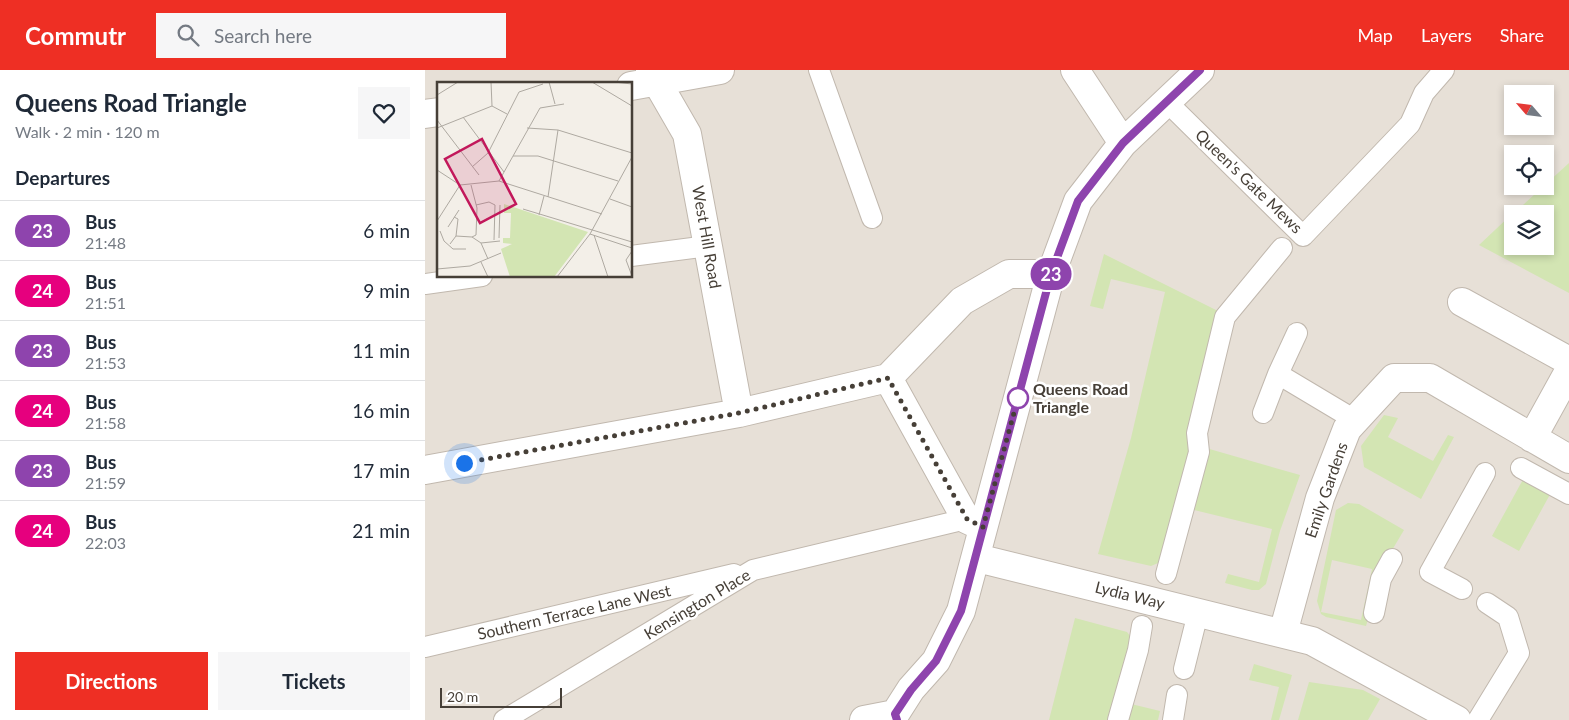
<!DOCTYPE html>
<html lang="en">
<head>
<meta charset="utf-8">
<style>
  :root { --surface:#fff; --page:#f6f6f7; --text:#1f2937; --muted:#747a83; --line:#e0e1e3; --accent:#ee2f24 }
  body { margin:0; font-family:Lato,sans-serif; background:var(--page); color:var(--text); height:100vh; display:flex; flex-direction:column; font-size:19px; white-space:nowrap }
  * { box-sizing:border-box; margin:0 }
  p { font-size:16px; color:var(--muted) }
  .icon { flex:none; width:28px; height:28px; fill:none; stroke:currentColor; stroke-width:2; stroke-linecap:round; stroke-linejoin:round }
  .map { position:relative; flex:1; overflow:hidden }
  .details { display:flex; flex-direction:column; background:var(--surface); width:425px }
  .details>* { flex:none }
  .badge { padding:0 10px; border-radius:16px; font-size:18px; line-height:32px }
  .needle { width:32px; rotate:298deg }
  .controls { position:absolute; left:1079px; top:15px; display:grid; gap:10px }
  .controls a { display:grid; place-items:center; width:50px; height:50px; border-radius:0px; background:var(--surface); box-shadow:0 2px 8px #0003; font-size:25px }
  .scale { position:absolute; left:15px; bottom:12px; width:122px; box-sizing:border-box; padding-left:5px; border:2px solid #463f37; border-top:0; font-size:14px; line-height:18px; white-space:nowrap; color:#463f37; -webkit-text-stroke:4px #fff; paint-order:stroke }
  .you { position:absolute; width:25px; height:25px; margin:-12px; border:4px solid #fff; border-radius:50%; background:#1a73e8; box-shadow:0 0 0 8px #1a73e833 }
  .map>.badge { position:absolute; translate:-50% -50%; box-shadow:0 0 0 2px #fff }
  h2 { padding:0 15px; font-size:19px; line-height:45px }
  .round { display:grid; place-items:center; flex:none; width:52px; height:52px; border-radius:0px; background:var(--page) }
  .headline { display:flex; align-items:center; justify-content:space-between; height:85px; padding:0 15px }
  h1 { font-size:24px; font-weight:700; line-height:38px }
  .cta { display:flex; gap:10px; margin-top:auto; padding:10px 15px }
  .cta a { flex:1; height:58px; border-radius:0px; background:var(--accent); color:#fff; font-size:20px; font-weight:700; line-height:58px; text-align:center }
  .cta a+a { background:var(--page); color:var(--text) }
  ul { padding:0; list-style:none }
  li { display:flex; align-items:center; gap:15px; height:60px; padding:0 15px; border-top:1px solid var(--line) }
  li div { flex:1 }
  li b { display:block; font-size:19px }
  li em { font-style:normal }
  li .badge { min-width:55px; font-weight:700; text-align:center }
  header { display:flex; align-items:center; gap:30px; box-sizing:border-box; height:70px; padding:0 25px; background:var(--accent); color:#fff }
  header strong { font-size:24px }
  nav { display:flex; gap:28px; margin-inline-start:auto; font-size:18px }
  .search { width:350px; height:45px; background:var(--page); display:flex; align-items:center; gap:12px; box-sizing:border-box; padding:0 18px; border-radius:0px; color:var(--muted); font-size:19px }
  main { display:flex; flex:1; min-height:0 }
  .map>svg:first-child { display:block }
  .residential { fill:#e7e0d7; fill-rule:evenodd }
  .green { fill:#d3e5b3; fill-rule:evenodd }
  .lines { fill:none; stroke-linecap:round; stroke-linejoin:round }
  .lane-casing { stroke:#c1b8ae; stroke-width:22 }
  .street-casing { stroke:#c1b8ae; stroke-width:30 }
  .lane { stroke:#fff; stroke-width:20 }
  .street { stroke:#fff; stroke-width:28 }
  .line-casing { stroke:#fff; stroke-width:11 }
  .line { stroke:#8e44ad; stroke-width:8 }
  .walk { stroke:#463f37; stroke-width:5; stroke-dasharray:0 9 }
  .stop-dot { fill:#fff; stroke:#8e44ad; stroke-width:2.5 }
  .labels { text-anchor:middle; stroke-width:5; stroke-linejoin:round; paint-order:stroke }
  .street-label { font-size:16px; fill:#463f37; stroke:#fff }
  .stop-label { font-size:16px; font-weight:bold; fill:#463f37; stroke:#fff; text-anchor:start }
  .inset-road { fill:none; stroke:#aea9a1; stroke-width:1 }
  .view { fill:#c2185b; fill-opacity:0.15; stroke:#c2185b; stroke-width:2.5 }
  .inset-edge { fill:none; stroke:#463f37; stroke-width:2.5 }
</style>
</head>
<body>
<header>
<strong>Commutr</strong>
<div class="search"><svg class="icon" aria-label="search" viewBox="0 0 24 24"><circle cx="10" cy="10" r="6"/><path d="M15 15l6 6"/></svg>Search here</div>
<nav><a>Map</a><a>Layers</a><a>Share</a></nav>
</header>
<main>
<section class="details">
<div class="headline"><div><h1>Queens Road Triangle</h1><p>Walk · 2 min · 120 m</p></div><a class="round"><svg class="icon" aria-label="heart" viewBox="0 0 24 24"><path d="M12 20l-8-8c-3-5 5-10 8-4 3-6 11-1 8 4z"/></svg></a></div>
<h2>Departures</h2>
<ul>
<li><span class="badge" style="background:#8e44ad;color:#fff">23</span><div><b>Bus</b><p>21:48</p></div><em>6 min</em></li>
<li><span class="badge" style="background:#e6007e;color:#fff">24</span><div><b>Bus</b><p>21:51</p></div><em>9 min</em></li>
<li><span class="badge" style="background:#8e44ad;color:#fff">23</span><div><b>Bus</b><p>21:53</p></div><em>11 min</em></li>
<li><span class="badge" style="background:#e6007e;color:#fff">24</span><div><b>Bus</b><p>21:58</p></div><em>16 min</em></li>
<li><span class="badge" style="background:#8e44ad;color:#fff">23</span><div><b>Bus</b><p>21:59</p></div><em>17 min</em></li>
<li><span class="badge" style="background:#e6007e;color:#fff">24</span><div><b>Bus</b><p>22:03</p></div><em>21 min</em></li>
</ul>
<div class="cta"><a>Directions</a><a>Tickets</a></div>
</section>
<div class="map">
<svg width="1144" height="650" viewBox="0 0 1144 650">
  <rect width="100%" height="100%" fill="#f3efe8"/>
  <!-- residential -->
  <path class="residential" d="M 0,0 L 1144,0 L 1144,650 L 0,650 ZM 14,14 L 206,14 L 206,206 L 14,206 ZM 1088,24 L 1120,24 L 1120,56 L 1088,56 ZM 1088,84 L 1120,84 L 1120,116 L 1088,116 ZM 1088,144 L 1120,144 L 1120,176 L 1088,176 Z"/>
  <!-- green -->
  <path class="green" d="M 1144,93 L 1144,223 L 1054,175 L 1087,144 L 1088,176 L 1120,176 L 1120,144 L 1088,144 Z
    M 679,184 L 797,243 L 738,491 L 726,496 L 673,484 L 706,368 L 740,222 L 686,209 L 678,239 L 665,236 Z
    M 959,345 L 973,348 L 963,367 L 1008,391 L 1023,365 L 1029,367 L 996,429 L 939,397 L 936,376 Z
    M 781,378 L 875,405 L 855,461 L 841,514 L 834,520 L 827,520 L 800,513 L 803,504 L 834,512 L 847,459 L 765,439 Z
    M 1101,404 L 1128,419 L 1094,481 L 1067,466 Z
    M 923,433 L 934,434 L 979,460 L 960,492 L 941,556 L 901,547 L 896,544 L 892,531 L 911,440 ZM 907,490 L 947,499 L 936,550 L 896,542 Z
    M 650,548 L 702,562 L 709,571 L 689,650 L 624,650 Z
    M 829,594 L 867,605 L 854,650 L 846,650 L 854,617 L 824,610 Z
    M 884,612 L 938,620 L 955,629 L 943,650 L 873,650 Z
    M 702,633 L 735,641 L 733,650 L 696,650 Z"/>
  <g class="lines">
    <defs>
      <path id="lane" d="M 394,0 L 447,148
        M 742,32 L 878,166 L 985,54 L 999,23 L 1019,0
        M 206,186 L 283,176
        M 0,214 L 57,206
        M 872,263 L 853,304 L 930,350
        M 838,343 L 853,304
        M 1096,398 L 1144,424
        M 741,504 L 774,382 L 772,363 L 800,247 L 857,178
        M 1037,519 L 1005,502 L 1060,403
        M 949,543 L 956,509 L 967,489
        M 0,577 L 309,504
        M 759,599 L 773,543
        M 79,650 L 328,500 L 541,449
        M 693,650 L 713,580 L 717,556
        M 748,650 L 752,625
        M 1053,650 L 1094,583 L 1083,547 L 1062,533"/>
      <path id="street" d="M 225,0 L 262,64 L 314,343
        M 650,0 L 698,73
        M 206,16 L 295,0
        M 0,44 L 14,42
        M 1037,232 L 1144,291
        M 463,308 L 537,231 L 584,204 L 626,204
        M 463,308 L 541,449 L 558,457
        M 1107,368 L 1144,301
        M 0,400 L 314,343 L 463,308
        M 552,488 L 887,571 L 1032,650
        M 858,563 L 895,428 L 922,359 L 969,308 L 1005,308 L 1144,389
        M 439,650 L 470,644 L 486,619 L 511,591 L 536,541 L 626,204 L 653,131 L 698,73 L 775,0"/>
    </defs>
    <!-- lane casing -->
    <use href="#lane" class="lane-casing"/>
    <!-- street casing -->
    <use href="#street" class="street-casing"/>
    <!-- lane -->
    <use href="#lane" class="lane"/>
    <!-- street -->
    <use href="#street" class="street"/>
  </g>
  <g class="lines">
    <defs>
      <path id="line" d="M 472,650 L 470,644 L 486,620 L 511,591 L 536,541 L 626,204 L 653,131 L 698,73 L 775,0"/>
    </defs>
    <!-- line casing -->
    <use href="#line" class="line-casing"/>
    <!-- line -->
    <use href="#line" class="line"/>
    <!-- walk -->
    <path class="walk" d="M 39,393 L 314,343 L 463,308 L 542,449 L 558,457 L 593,328"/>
  </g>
  <!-- markers -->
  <circle class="stop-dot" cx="593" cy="328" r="10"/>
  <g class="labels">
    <!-- street labels -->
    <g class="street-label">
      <text transform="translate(824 111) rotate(44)" y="6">Queen's Gate Mews</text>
      <text transform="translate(282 167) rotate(80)" y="6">West Hill Road</text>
      <text transform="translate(901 420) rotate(-71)" y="6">Emily Gardens</text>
      <text transform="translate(705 525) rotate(14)" y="6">Lydia Way</text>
      <text transform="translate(272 534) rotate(-31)" y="6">Kensington Place</text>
      <text transform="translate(149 542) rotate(-13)" y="6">Southern Terrace Lane West</text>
    </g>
    <!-- stop labels -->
    <g class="stop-label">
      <text x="608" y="325">Queens Road<tspan x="608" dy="18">Triangle</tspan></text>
    </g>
  </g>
  <!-- overview -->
  <g transform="translate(12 12)">
    <rect width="195" height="195" fill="#f3efe8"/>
    <path d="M 67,122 L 151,150 L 117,195 L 73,195 L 64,167 L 75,162 L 66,161 L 66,156 L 73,156 L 74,131 L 67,131 Z" fill="#d3e5b3"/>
    <path class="inset-road" d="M 54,0 L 55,24M 112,0 L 118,22M 155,0 L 195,24M 177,0 L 195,2M 0,13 L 21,0M 55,24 L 70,32M 26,35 L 67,90M 0,38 L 42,93M 0,46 L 55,24M 90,46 L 121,48 L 195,71M 76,74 L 101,74 L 181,99M 35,85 L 51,71 L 82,10 L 106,2M 0,88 L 23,103 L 62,99 L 165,132M 62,99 L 103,26 L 127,22M 34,103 L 40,126 L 39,153 L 35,155M 111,115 L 121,48M 173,117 L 195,125M 39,123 L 52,120 L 58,123 L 57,158M 86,127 L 195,160M 102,133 L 107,114M 17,135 L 21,137 L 19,154M 0,139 L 23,103M 11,145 L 22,128M 3,149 L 7,159 L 16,167 L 29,167M 153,152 L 195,166M 157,153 L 171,195M 62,156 L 63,123M 44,161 L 63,159M 13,162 L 19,154 L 35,155 L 44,161 L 51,177M 195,169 L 189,178 L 195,194M 44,180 L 51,195M 0,187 L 33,184 L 64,171M 120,195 L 153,152 L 195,75"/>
    <path class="view" d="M 45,57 L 79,122 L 43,141 L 8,77 Z"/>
    <rect width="195" height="195" class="inset-edge"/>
  </g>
</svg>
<div class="controls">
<a><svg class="needle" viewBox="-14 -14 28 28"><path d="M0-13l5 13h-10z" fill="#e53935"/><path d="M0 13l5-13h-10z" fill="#747a83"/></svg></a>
<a><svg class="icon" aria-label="locate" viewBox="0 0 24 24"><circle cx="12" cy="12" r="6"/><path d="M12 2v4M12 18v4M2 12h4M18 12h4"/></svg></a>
<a><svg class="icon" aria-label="layers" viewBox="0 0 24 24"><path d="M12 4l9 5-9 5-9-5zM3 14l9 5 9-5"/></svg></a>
</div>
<div class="scale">20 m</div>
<div class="you" style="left:39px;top:393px"></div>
<b class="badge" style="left:626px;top:204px;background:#8e44ad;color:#fff">23</b>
</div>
</main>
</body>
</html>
